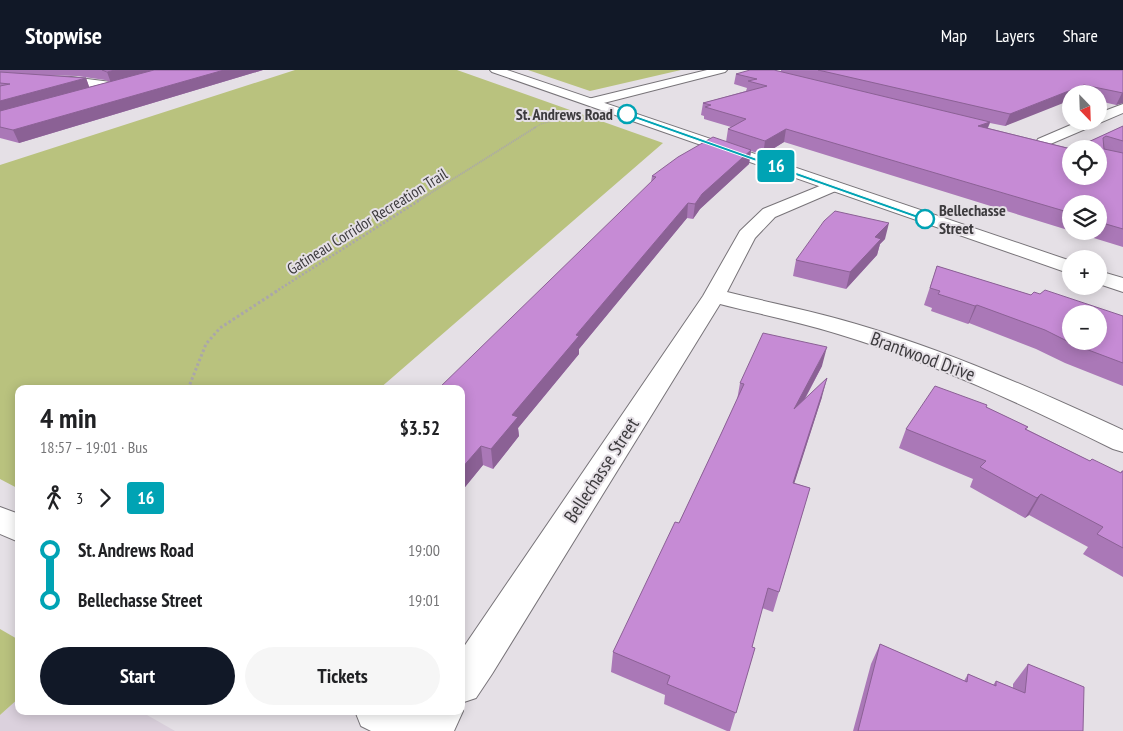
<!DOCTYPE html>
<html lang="en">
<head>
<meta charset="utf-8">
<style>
  :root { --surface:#fff; --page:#f6f6f6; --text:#202124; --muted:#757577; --accent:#111827 }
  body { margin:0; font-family:"PT Sans Narrow",sans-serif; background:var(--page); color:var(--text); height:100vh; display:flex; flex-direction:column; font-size:19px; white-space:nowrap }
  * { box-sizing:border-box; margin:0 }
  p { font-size:16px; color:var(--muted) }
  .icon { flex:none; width:28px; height:28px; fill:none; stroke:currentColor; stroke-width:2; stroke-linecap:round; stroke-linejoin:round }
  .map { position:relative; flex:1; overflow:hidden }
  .panel { position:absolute; left:15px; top:315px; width:450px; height:330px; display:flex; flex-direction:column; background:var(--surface); border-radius:10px; box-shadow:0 2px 12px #0003 }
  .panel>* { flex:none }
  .badge { padding:0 10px; border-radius:4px; font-size:18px; line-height:32px }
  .needle { width:32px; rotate:157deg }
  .buttons { position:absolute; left:1062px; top:15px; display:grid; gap:10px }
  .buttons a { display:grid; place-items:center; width:45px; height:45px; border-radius:50%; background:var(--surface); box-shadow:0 2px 12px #0003; font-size:25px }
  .map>.badge { position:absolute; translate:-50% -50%; box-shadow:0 0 0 2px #fff }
  .legs { display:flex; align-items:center; gap:8px; height:55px; padding:0 25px; font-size:16px }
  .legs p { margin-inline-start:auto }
  .overview { display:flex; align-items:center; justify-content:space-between; height:85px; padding:0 25px }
  h1 { font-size:28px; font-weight:700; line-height:38px }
  .cta { display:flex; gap:10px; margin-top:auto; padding:10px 25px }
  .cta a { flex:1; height:58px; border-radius:30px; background:var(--accent); color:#fff; font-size:20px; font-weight:700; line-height:58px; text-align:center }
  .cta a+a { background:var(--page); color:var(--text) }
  ul { padding:0 25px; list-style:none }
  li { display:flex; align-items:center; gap:18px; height:50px; font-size:19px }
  li i { display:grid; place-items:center; width:8px; height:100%; margin:0 6px; background:currentColor }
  li i::after { content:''; width:12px; height:12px; margin:-6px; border:4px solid; border-radius:50%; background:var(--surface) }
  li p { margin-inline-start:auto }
  li:first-child i { background:linear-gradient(#0000 50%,currentColor 0) }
  li:last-child i { background:linear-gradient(currentColor 50%,#0000 0) }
  header { display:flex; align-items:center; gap:30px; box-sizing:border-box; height:70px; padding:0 25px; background:var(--accent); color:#fff }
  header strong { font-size:24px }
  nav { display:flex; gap:28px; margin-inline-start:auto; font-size:18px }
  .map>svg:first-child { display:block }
  .built { fill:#dbd1dd }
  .green { fill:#b9c27e }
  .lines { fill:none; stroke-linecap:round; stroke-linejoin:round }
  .street-casing { stroke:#787479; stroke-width:2 }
  .secondary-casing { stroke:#787479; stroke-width:2 }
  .path-far3 { stroke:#aaa6ab; stroke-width:1; stroke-dasharray:1 1; stroke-linecap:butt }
  .path-far2 { stroke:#aaa6ab; stroke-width:2; stroke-dasharray:1 1; stroke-linecap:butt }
  .path-far1 { stroke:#aaa6ab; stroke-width:2.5; stroke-dasharray:2 2; stroke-linecap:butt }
  .path { stroke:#aaa6ab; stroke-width:3; stroke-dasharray:2.5 2.5; stroke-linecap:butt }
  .street { fill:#fff; fill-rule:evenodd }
  .secondary { fill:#fff; fill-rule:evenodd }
  .wall { fill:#aa78b7; fill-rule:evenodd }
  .shaded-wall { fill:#8b6195 }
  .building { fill:#c68bd5; stroke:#8b6195; fill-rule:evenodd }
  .line-1 { fill:#00a3b4; stroke:#fff }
  .stop-1-dot { fill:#fff; stroke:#00a3b4; stroke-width:2.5 }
  .labels { text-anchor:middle; stroke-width:4; stroke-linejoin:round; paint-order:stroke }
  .far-stop-label { font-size:16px; font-weight:bold; fill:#3d3b3e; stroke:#e5e0e6; text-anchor:end }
  .far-street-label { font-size:16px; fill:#3d3b3e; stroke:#e5e0e6 }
  .street-label { font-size:19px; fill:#3d3b3e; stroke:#e5e0e6 }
</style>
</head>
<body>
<header>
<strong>Stopwise</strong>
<nav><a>Map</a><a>Layers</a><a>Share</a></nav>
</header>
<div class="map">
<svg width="1123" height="661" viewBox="0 0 1123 661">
  <rect width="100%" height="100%" fill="#e5e0e6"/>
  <!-- built -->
  <path class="built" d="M 19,628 L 19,641 L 140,641 L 175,661 L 0,661 L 0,645 Z"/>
  <!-- green -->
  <path class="green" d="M 295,0 L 457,0 L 663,73 L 379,319 L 19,319 L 19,419 L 0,409 L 0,95 Z
    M 528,0 L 681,0 L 590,21 Z
    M 0,559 L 19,570 L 19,628 L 0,645 Z"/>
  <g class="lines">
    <defs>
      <path id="street" d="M 707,0 L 727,0 L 725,2 L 592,36 L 586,32 L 588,29 Z
        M 0,5 L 71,7 L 119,13 L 125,17 L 119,21 L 71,15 L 0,11 Z
        M 1123,34 L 1123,43 L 1048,75 L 1038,75 L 1036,72 L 1038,69 L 1080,51 L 1099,51 L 1099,43 Z
        M 832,111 L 838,112 L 840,116 L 838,120 L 775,147 L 755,168 L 727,222 C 770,233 814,241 856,254 C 948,281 1036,320 1123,360 L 1123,382 L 1113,379 C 1024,335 934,293 838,264 C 800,252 759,244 720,234 L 492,604 L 476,628 L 461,633 L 461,581 L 703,226 L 740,161 L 763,139 Z
        M 0,437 L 19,444 L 19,472 L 0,464 Z
        M 461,636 L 463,641 L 454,661 L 371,661 L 361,656 L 355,641 L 461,641 Z"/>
      <path id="secondary" d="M 490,0 L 507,0 L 1071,191 L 1071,204 L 492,2 Z
        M 1099,201 L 1123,208 L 1123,222 L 1099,214 Z"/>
    </defs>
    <!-- street casing -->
    <use href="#street" class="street-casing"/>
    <!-- secondary casing -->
    <use href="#secondary" class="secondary-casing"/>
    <!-- path-far3 -->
    <path class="path-far3" d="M 534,58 L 541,54 L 565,48"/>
    <!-- path-far2 -->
    <path class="path-far2" d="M 418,131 L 536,57"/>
    <!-- path-far1 -->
    <path class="path-far1" d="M 275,222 L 420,130"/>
    <!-- path -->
    <path class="path" d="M 188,319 L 206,274 L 220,258 L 277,221"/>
    <!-- street -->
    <use href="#street" class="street"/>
    <!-- secondary -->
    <use href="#secondary" class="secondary"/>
  </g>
  <!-- wall -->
  <path class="wall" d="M 0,0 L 263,0 L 19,73 L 0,68 ZM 42,5 L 77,6 L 105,10 L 109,12 L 89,17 L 86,8 Z
    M 781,0 L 1123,0 L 1123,33 L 1116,35 L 1099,31 L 1099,24 L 1071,24 L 1005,56 L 990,53 L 988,58 L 1073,79 L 1123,56 L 1123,177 L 1071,161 L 1099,161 L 1099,134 L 1071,134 L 1071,161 L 784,72 L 763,85 L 751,81 L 749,94 L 700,139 L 693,149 L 687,148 L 579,279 L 579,284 L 518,358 L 519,366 L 493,399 L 483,395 L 461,422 L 461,319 L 651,112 L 652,106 L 726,72 L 728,59 L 731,57 L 704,49 L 704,46 L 701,45 L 703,33 L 746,21 L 747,18 L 734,14 L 736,4 L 781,2 Z
    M 885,169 L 880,174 L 877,185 L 846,219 L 793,206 L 796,190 Z
    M 937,196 L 1031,225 L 1040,224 L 1123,246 L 1123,316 L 1065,293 L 1036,279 L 969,253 L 968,254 L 931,241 L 932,238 L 924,235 Z
    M 822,296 L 805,329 L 822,327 L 794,413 L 810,418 L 773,542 L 762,538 L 752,577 L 755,578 L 730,661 L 727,661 L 664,634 L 665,625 L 611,602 L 613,582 L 679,453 L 737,330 L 740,313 Z
    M 986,337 L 1028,357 L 1026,359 L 1090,391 L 1121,403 L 1123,401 L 1123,507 L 1083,484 L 1088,477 L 1029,445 L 1025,448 L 970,417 L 973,409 L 899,378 L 906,359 Z
    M 880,574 L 964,611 L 968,604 L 993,615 L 996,611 L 1013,618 L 1013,614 L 1028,594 L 1083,661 L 853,661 L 871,594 Z"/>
  <!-- shaded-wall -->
  <path class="shaded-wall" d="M 115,0 L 159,0 L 111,13 L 107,2 Z
    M 224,0 L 263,0 L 19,73 L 13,60 Z
    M 86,8 L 90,19 L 0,44 L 0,31 Z
    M 1084,15 L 1081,24 L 1071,24 L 1071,30 L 1005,56 L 1010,44 Z
    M 1122,23 L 1123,23 L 1123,33 L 1116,35 Z
    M 990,52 L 985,64 L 978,56 Z
    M 786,59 L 784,72 L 763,85 L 765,71 Z
    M 751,80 L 749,94 L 700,139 L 693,149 L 695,134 L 702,124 Z
    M 688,133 L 687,148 L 579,279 L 579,284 L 518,358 L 519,366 L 493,399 L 491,379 L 512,345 L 576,265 Z
    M 889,153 L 885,169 L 880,174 L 877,185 L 846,219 L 850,202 L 875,167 Z
    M 977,235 L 969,253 L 968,254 L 975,236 Z
    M 827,277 L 822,296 L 789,358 L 794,339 Z
    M 827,308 L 822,327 L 788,433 L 793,413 Z
    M 481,376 L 483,395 L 461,422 L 461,399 Z
    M 1041,424 L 1029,445 L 1025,448 L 1037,428 Z"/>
  <!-- building -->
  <path class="building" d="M 102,0 L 115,0 L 107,2 Z
    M 154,0 L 224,0 L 13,60 L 0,57 L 0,41 Z
    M 750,0 L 774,0 L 990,52 L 978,56 L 1071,79 L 1071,106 L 1099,106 L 1099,79 L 1073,79 L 1123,56 L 1123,71 L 1106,66 L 1103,68 L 1104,79 L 1123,83 L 1123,159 L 1099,152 L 1099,134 L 1071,134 L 1071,143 L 786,59 L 765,71 L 728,59 L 746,49 L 705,37 L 711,35 L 703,33 L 767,16 L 748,11 L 757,9 L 736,4 Z
    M 818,0 L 1123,0 L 1123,23 L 1084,15 L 1010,44 Z
    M 0,2 L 86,8 L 0,31 L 0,16 L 10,14 L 0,13 Z
    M 713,67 L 751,80 L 702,124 L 695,134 L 688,133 L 576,265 L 579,266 L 512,345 L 518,347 L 491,379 L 481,376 L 461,399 L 461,319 L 438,319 L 656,107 L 652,106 L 678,87 Z
    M 835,141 L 889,153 L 875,167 L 881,169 L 850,202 L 796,190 L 824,151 Z
    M 937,196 L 1031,225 L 1034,222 L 1040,224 L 1045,220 L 1123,246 L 1123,293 L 1075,275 L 1045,260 L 977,235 L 975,236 L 938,224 L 940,221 L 930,218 ZM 1071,244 L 1099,244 L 1099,271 L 1071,271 Z
    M 763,263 L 827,277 L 794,339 L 827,308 L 793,413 L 810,418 L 779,522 L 768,518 L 752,577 L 755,578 L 736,643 L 667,614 L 670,606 L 613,582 L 675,452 L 679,453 L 721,364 L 744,314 L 740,313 Z
    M 935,316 L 987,335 L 986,337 L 1028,357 L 1025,359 L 1090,391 L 1092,389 L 1121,403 L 1122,401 L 1123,401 L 1123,478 L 1097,464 L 1103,457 L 1041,424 L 1037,428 L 980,397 L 986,391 L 906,359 Z
    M 880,574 L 967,612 L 968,604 L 996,616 L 996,611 L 1025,623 L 1028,594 L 1084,617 L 1083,661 L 858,661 Z"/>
  <!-- line-1 -->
  <path class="line-1" d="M 625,43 L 628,43 L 928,149 L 922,150 L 625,45 Z"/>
  <!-- markers -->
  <g class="stop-1-dot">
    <circle cx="627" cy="44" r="9"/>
    <circle cx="925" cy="149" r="9"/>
  </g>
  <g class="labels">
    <!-- far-stop labels -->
    <g class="far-stop-label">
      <text x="613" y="50">St. Andrews Road</text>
      <text x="939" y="146" text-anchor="start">Bellechasse<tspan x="939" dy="18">Street</tspan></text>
    </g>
    <!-- far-street labels -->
    <g class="far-street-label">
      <text transform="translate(367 151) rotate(-32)" y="6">Gatineau Corridor Recreation Trail</text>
    </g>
    <!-- street labels -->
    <g class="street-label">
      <text transform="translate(923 286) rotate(20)" y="7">Brantwood Drive</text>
      <text transform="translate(601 400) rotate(-57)" y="7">Bellechasse Street</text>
    </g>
  </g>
</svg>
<div class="buttons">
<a><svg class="needle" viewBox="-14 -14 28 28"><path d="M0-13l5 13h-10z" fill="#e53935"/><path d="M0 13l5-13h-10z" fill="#757577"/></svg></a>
<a><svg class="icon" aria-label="locate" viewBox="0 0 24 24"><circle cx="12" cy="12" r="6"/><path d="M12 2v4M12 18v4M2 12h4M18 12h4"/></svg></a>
<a><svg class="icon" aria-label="layers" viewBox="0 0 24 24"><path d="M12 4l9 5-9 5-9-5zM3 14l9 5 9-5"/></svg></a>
<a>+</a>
<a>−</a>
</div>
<b class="badge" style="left:776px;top:96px;background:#00a3b4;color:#fff">16</b>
<section class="panel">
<div class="overview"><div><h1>4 min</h1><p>18:57 – 19:01 · Bus</p></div><b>$3.52</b></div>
<div class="legs"><svg class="icon" aria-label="walk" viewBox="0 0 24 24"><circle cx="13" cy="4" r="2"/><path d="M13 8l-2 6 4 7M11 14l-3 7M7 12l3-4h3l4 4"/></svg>3<svg class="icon" aria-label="forward" viewBox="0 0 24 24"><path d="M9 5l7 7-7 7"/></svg><b class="badge" style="background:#00a3b4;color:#fff">16</b></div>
<ul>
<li><i style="color:#00a3b4"></i><b>St. Andrews Road</b><p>19:00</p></li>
<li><i style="color:#00a3b4"></i><b>Bellechasse Street</b><p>19:01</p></li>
</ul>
<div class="cta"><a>Start</a><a>Tickets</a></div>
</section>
</div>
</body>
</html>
